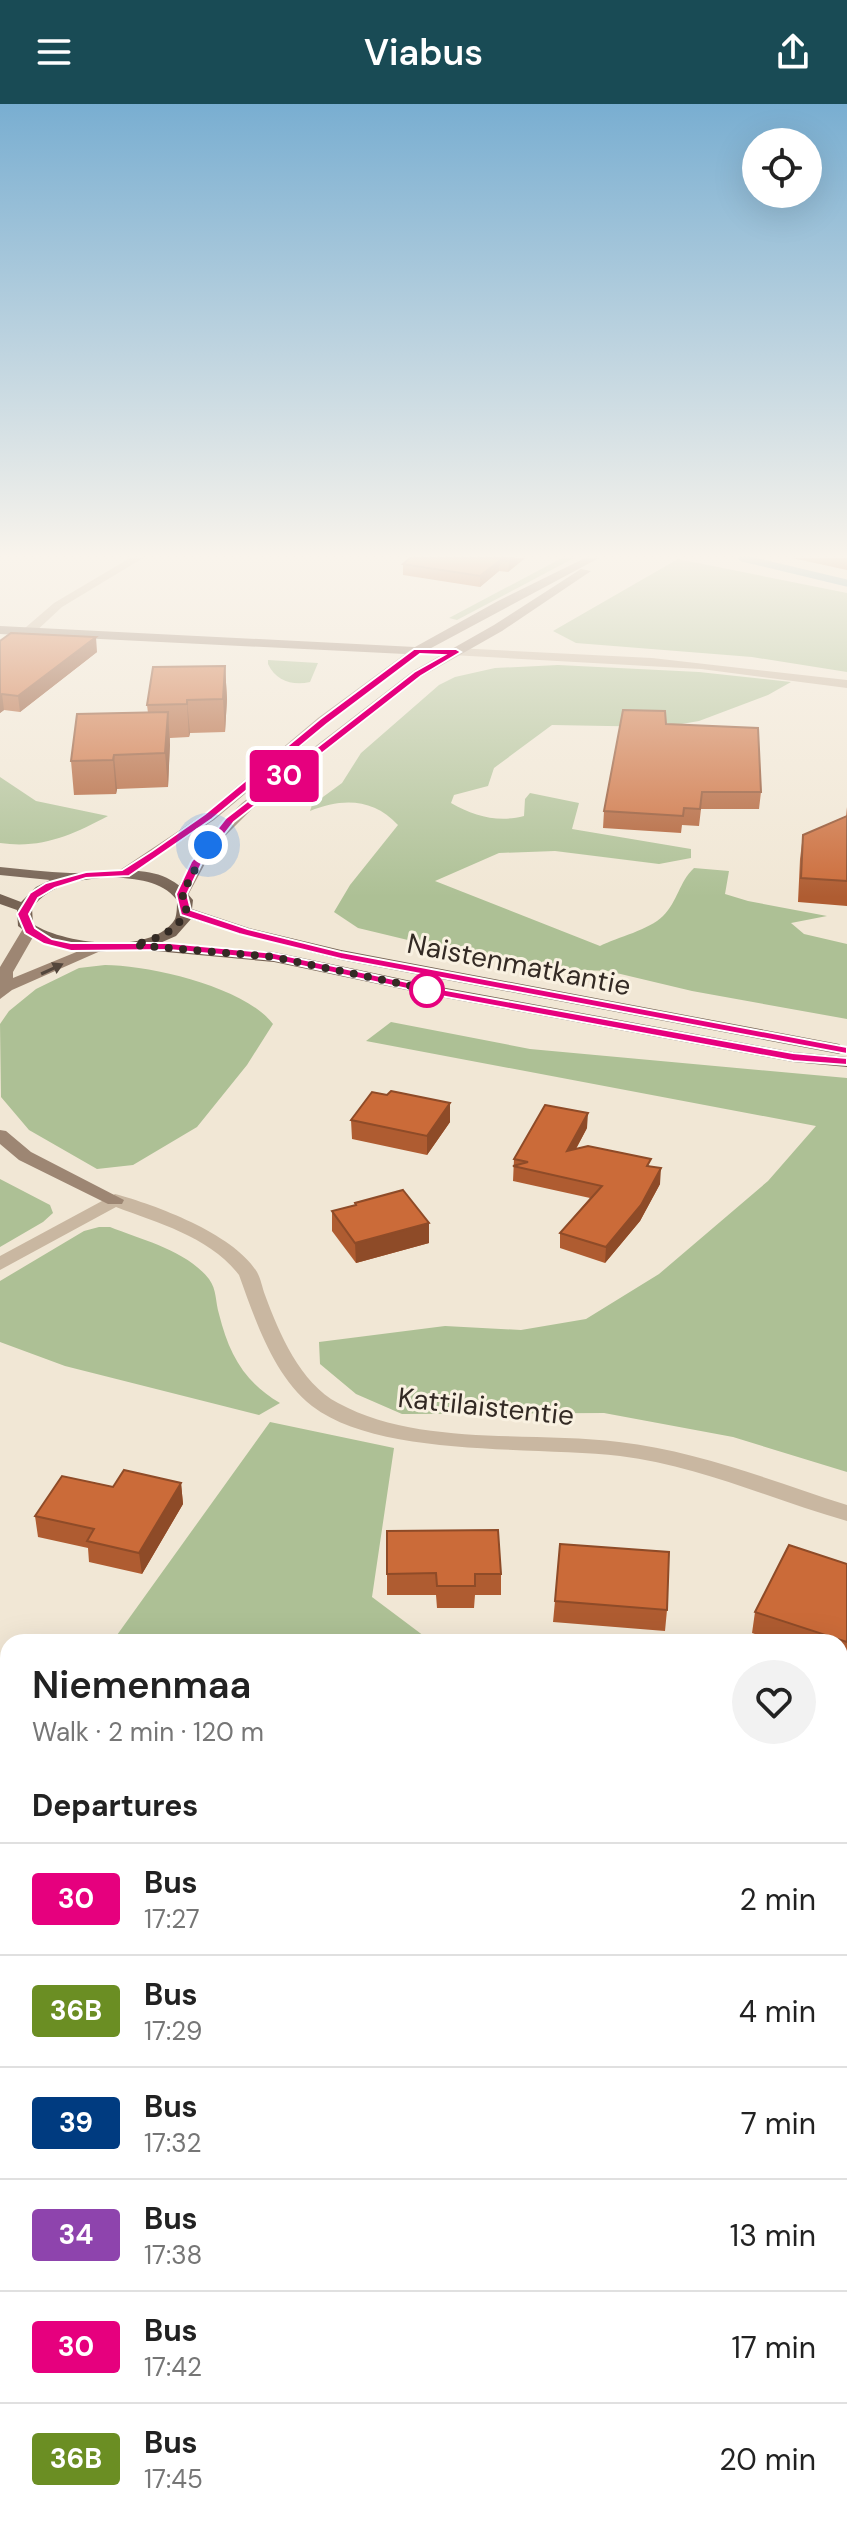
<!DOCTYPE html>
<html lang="en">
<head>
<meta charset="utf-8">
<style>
  :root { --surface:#fff; --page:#f2f2f2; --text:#222; --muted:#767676; --line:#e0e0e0; --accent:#194b55 }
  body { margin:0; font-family:"DM Sans",sans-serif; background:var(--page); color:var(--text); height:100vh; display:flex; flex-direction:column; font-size:30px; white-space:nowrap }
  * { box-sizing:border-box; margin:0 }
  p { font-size:26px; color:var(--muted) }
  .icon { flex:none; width:44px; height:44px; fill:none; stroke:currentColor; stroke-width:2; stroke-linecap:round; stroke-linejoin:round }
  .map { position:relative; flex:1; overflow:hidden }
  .drawer { position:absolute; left:0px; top:1530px; width:848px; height:896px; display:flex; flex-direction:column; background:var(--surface); border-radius:24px 24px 0 0; box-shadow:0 8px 32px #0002 }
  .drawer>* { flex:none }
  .badge { padding:0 16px; border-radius:6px; font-size:28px; line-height:52px }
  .controls { position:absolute; left:742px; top:24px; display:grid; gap:16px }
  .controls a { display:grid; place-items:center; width:80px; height:80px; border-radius:50%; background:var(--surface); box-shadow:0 8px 32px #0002; font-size:40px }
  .you { position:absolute; width:40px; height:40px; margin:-20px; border:6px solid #fff; border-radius:50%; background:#1a73e8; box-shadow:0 0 0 12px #1a73e833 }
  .map>.badge { position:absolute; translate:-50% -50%; box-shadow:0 0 0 4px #fff }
  h2 { padding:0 32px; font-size:30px; line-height:72px }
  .round { display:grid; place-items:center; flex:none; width:84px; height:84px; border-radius:42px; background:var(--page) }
  .headline { display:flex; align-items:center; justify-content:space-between; height:136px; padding:0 32px }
  h1 { font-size:38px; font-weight:600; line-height:60px }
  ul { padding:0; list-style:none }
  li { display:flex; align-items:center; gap:24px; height:112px; padding:0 32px; border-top:2px solid var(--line) }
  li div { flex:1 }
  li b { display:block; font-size:30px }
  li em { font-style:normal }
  li .badge { min-width:88px; font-weight:700; text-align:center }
  header { display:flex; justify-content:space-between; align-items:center; height:104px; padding:0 32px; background:var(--accent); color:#fff; font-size:36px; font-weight:600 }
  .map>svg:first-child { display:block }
  .green { fill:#adc095 }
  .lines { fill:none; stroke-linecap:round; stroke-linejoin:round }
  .stream { stroke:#73a6af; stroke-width:7 }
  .street { fill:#c9b7a1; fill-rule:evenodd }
  .secondary { fill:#9d8673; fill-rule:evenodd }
  .primary { fill:#766354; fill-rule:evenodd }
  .wall { fill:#af5c31 }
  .shaded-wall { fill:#8e4b28 }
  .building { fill:#cb6b39; stroke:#8e4b28; stroke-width:2 }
  .oneway { fill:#53463c }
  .line { fill:#e6007e; stroke:#fff; stroke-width:2 }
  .walk { stroke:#332a24; stroke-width:8; stroke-dasharray:0 14.4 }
  .stop-dot { fill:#fff; stroke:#e6007e; stroke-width:4 }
  .labels { text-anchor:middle; stroke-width:6; stroke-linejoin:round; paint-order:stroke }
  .street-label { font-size:28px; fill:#332a24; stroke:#f9f1e1 }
</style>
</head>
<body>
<header><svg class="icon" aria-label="menu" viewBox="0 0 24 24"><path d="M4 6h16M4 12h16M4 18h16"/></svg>Viabus<svg class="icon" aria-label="share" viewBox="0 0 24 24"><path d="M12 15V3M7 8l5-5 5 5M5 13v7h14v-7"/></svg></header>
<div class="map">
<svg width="847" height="2426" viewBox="0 0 847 2426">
  <rect width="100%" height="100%" fill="#f1e7d5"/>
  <!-- green -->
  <path class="green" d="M 562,454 L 574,454 L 457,516 L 449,514 Z
    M 678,455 L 847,489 L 847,568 L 752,553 L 576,539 L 553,527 Z
    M 268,556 L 318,559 L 310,578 C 293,582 276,577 268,560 Z
    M 558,561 L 699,568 L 791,578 L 768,591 L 699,617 L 664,623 L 552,621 L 494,664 L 488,682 L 454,691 L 451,699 C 474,712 498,719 524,712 L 525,695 L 530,689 L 579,699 L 572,725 L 691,745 L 691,754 L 659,760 L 555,747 L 499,749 L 435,777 L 600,842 C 618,833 649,826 663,812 C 678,797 679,778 694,764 L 729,767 L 725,790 L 748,797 L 827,812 L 791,819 L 804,830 L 847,840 L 847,915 L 692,887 L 608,867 L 552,865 L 412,837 L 358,824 L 334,808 L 350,781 L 398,721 C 373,694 342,694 310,707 L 312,701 L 342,679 L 361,649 L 439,581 L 455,573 L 495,564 Z
    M 0,673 L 36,697 L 108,712 C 72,731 42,745 0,739 Z
    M 105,861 C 149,861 245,883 273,920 L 247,961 L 197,1023 L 133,1061 L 97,1065 L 29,1026 L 1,993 L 0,920 L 9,907 L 36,885 L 79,864 Z
    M 391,918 L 530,945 L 847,974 L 847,1368 L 733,1333 L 604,1309 L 402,1310 L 356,1290 L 320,1260 L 319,1238 L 445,1222 L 521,1226 L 586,1215 L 659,1170 L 768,1077 L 816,1022 L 366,937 Z
    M 0,1075 L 50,1101 L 53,1109 L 43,1118 L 0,1143 Z
    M 99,1123 L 110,1123 C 142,1136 186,1146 209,1175 C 217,1186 215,1197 219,1210 C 229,1250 244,1278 280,1299 L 259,1311 L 65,1262 L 0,1238 L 0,1177 L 84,1127 Z
    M 270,1318 L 394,1344 L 372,1493 L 432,1538 L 112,1538 Z
    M 0,1582 L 8,1585 L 8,1885 L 0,1883 Z
    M 840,1657 L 847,1663 L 847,1987 L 840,1980 Z"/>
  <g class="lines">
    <!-- stream -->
    <path class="stream" d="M 742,454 L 847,479"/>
    <!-- street -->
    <path class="street" d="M 130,454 L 143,454 L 62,503 L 33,530 L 25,530 L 25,524 L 54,499 Z
      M 456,544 L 652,554 L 847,576 L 847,584 L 701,565 L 452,551 L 450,548 Z
      M 115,1090 C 156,1101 234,1130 257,1168 C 261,1175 262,1183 265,1191 C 279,1229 300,1279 338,1299 C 419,1343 530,1327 619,1338 C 698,1347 772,1377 847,1401 L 847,1417 C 771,1395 699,1362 620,1352 C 536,1342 379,1354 312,1302 C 273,1271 255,1215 239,1171 C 210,1133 158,1119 116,1103 L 0,1166 L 0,1152 Z
      M 0,1898 L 8,1901 L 8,1925 L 0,1922 Z
      M 424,2418 L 459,2418 L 462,2426 L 427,2426 Z"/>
    <!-- secondary -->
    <path class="secondary" d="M 585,454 L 599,454 L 420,550 L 328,620 L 214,716 L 125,773 L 118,769 L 120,766 L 204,710 L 318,614 L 405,550 L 0,530 L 0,522 L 415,543 L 498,497 Z
      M 581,465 L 591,467 L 502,527 L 421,573 L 252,705 L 214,743 L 187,793 L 177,793 L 174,790 L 203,738 L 242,699 L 413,567 L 494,521 Z
      M 29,821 L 37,826 L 13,868 L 13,874 L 91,842 L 97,840 L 105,845 L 12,886 L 0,895 L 0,863 L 24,823 Z
      M 0,1026 L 6,1027 L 31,1048 L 124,1096 L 122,1100 L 108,1100 L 19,1056 L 0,1040 Z"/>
    <!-- primary -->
    <path class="primary" d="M 0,763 C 23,765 46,768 70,769 C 114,770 161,753 193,796 L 192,805 L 249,824 L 341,846 L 839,940 L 847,946 L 839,950 L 341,856 L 239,830 L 191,815 L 176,832 L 160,839 L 274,848 L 435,882 L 793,948 L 847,953 L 847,963 L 793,958 L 435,892 L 274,858 L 133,845 L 93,848 L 65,845 L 37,836 L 18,822 L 17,806 L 0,800 L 0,790 L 21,798 L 36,783 L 50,776 L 0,771 ZM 112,773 C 136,775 161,776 177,796 C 177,802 177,810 175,815 C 153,852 63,840 33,820 L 32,804 C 51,779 82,775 112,773 Z"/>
  </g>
  <!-- wall -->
  <path class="wall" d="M 410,454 L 525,454 L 508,468 L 499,467 L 480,483 L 403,471 L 403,460 Z
    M 792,454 L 847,454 L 847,466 Z
    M 0,537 L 97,548 L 20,608 L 4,606 L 0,609 Z
    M 225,562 L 227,595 L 225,628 L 190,629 L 189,633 L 170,634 L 168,683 L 117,685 L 116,690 L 74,691 L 71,657 L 148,609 L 147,601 Z
    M 666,620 L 761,688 L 759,705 L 701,705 L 699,722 L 682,721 L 681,729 L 603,724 L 604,707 Z
    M 847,703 L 847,802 L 798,798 L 800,755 L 803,731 L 846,712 Z
    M 351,1016 L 450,1018 L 427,1051 L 352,1035 Z
    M 587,1024 L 576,1045 L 650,1062 L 660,1080 L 640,1117 L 605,1159 L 560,1144 L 560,1129 L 590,1094 L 513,1077 L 514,1055 Z
    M 355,1099 L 429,1119 L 429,1139 L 356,1159 L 332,1127 L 332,1107 L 355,1101 Z
    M 181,1379 L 183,1400 L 142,1470 L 89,1458 L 88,1444 L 38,1433 L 35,1412 L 113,1383 Z
    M 387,1427 L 501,1470 L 501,1491 L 475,1491 L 474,1504 L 437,1504 L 436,1491 L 387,1491 Z
    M 847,1460 L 847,1561 L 840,1559 L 840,1538 L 778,1538 L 752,1529 L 755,1508 Z
    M 555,1497 L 667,1506 L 665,1527 L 553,1518 Z
    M 840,2304 L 847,2401 L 841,2412 L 840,2412 Z"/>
  <!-- shaded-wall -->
  <path class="shaded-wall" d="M 513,454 L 525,454 L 508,468 L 509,457 Z
    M 500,456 L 499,467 L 480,483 L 480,472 Z
    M 96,533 L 97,548 L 20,608 L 18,592 Z
    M 225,562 L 227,595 L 225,628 L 223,595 Z
    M 2,590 L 4,606 L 0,609 L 0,592 Z
    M 187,596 L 190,629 L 189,633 L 187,600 Z
    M 168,608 L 170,641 L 168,683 L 165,649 Z
    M 114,651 L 117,685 L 116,690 L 113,656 Z
    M 450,999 L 450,1018 L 427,1051 L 427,1032 Z
    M 588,1009 L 587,1024 L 566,1063 L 567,1047 Z
    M 661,1064 L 660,1080 L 640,1117 L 605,1159 L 606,1143 Z
    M 429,1119 L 429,1139 L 356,1159 L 355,1139 Z
    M 181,1379 L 183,1400 L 142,1470 L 139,1449 Z
    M 847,2125 L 847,2144 L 845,2151 L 840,2155 L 841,2130 Z
    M 847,2391 L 847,2401 L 841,2412 Z"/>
  <!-- building -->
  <path class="building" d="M 410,454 L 513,454 L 509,457 L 500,456 L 480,472 L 403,460 Z
    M 11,529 L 96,533 L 18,592 L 2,590 L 0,592 L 0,537 Z
    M 225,562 L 223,595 L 187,596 L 187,600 L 147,601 L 153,563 Z
    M 623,606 L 665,607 L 666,620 L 758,624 L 761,688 L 702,688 L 700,705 L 684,704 L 683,712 L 604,707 Z
    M 168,608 L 165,649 L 114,651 L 113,656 L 71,657 L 77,610 Z
    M 847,712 L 847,777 L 801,774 L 803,731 Z
    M 391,987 L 450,999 L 427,1032 L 351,1016 L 372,988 L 387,991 Z
    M 545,1001 L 588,1009 L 567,1047 L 588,1042 L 651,1055 L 647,1062 L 661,1064 L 641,1101 L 606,1143 L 560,1129 L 602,1082 L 513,1062 L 528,1058 L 514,1055 Z
    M 403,1086 L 429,1119 L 355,1139 L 332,1107 L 356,1101 L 355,1099 Z
    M 124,1366 L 181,1379 L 139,1449 L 87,1437 L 94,1425 L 35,1412 L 62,1372 L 113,1383 Z
    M 498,1426 L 501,1470 L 475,1470 L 475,1482 L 437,1482 L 436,1469 L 387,1470 L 387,1427 Z
    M 560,1440 L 669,1448 L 667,1506 L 555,1497 Z
    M 789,1441 L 847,1460 L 847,1538 L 755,1508 Z
    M 840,1991 L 847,1998 L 847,2125 L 841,2130 L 840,2128 Z
    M 840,2304 L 847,2309 L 846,2392 L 840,2388 Z"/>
  <!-- one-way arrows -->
  <defs><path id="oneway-solid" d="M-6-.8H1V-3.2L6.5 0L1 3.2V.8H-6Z" transform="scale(2)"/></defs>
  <use class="oneway" href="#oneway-solid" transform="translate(52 865) rotate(-25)"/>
  <!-- sky -->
  <linearGradient id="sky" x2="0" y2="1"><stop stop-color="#79aed1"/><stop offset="0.57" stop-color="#f9f4ec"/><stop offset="1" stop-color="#f9f4ec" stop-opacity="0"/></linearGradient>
  <rect width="847" height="793" fill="url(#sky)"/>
  <!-- line -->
  <path class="line" d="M 414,545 L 456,545 L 461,548 L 421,572 L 234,718 L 202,759 L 187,790 L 191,806 L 248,825 L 341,848 L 847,943 L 847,950 L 341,855 L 239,830 L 181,811 L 176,790 L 191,758 L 226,714 L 414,568 L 444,551 L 420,550 L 327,620 L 212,715 L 129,772 L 86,774 L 55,784 L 38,794 L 29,810 L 35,824 L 52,835 L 71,839 L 169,839 L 274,849 L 435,884 L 793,949 L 847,954 L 847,961 L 793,957 L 435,891 L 274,856 L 169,846 L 71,847 L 44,840 L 25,829 L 17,810 L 30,789 L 46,779 L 86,768 L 122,766 L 152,747 L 205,710 L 320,615 Z"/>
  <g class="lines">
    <!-- walk -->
    <path class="walk" d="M 208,741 L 182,790 L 187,802 C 182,827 155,835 134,841 L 274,853 L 435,887 L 427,886"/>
  </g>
  <!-- markers -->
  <circle class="stop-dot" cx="427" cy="886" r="16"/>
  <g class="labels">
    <!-- street labels -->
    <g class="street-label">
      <text transform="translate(519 860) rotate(11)" y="10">Naistenmatkantie</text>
      <text transform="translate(486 1302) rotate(6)" y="10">Kattilaistentie</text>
    </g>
  </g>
</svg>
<div class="controls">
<a><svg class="icon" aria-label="locate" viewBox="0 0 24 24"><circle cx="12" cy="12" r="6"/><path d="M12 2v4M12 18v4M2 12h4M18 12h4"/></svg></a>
</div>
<div class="you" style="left:208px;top:741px"></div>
<b class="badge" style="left:284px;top:672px;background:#e6007e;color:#fff">30</b>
<section class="drawer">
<div class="headline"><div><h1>Niemenmaa</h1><p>Walk · 2 min · 120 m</p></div><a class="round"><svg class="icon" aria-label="heart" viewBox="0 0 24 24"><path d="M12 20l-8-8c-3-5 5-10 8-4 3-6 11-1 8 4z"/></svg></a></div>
<h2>Departures</h2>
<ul>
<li><span class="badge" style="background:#e6007e;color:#fff">30</span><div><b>Bus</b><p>17:27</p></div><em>2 min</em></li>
<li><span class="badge" style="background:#6b8e23;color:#fff">36B</span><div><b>Bus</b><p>17:29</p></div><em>4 min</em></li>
<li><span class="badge" style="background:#003b80;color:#fff">39</span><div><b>Bus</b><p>17:32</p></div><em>7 min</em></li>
<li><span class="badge" style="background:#8e44ad;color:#fff">34</span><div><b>Bus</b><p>17:38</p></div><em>13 min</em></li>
<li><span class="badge" style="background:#e6007e;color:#fff">30</span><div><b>Bus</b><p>17:42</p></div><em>17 min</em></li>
<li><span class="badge" style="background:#6b8e23;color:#fff">36B</span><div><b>Bus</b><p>17:45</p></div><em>20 min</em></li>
</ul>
</section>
</div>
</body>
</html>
